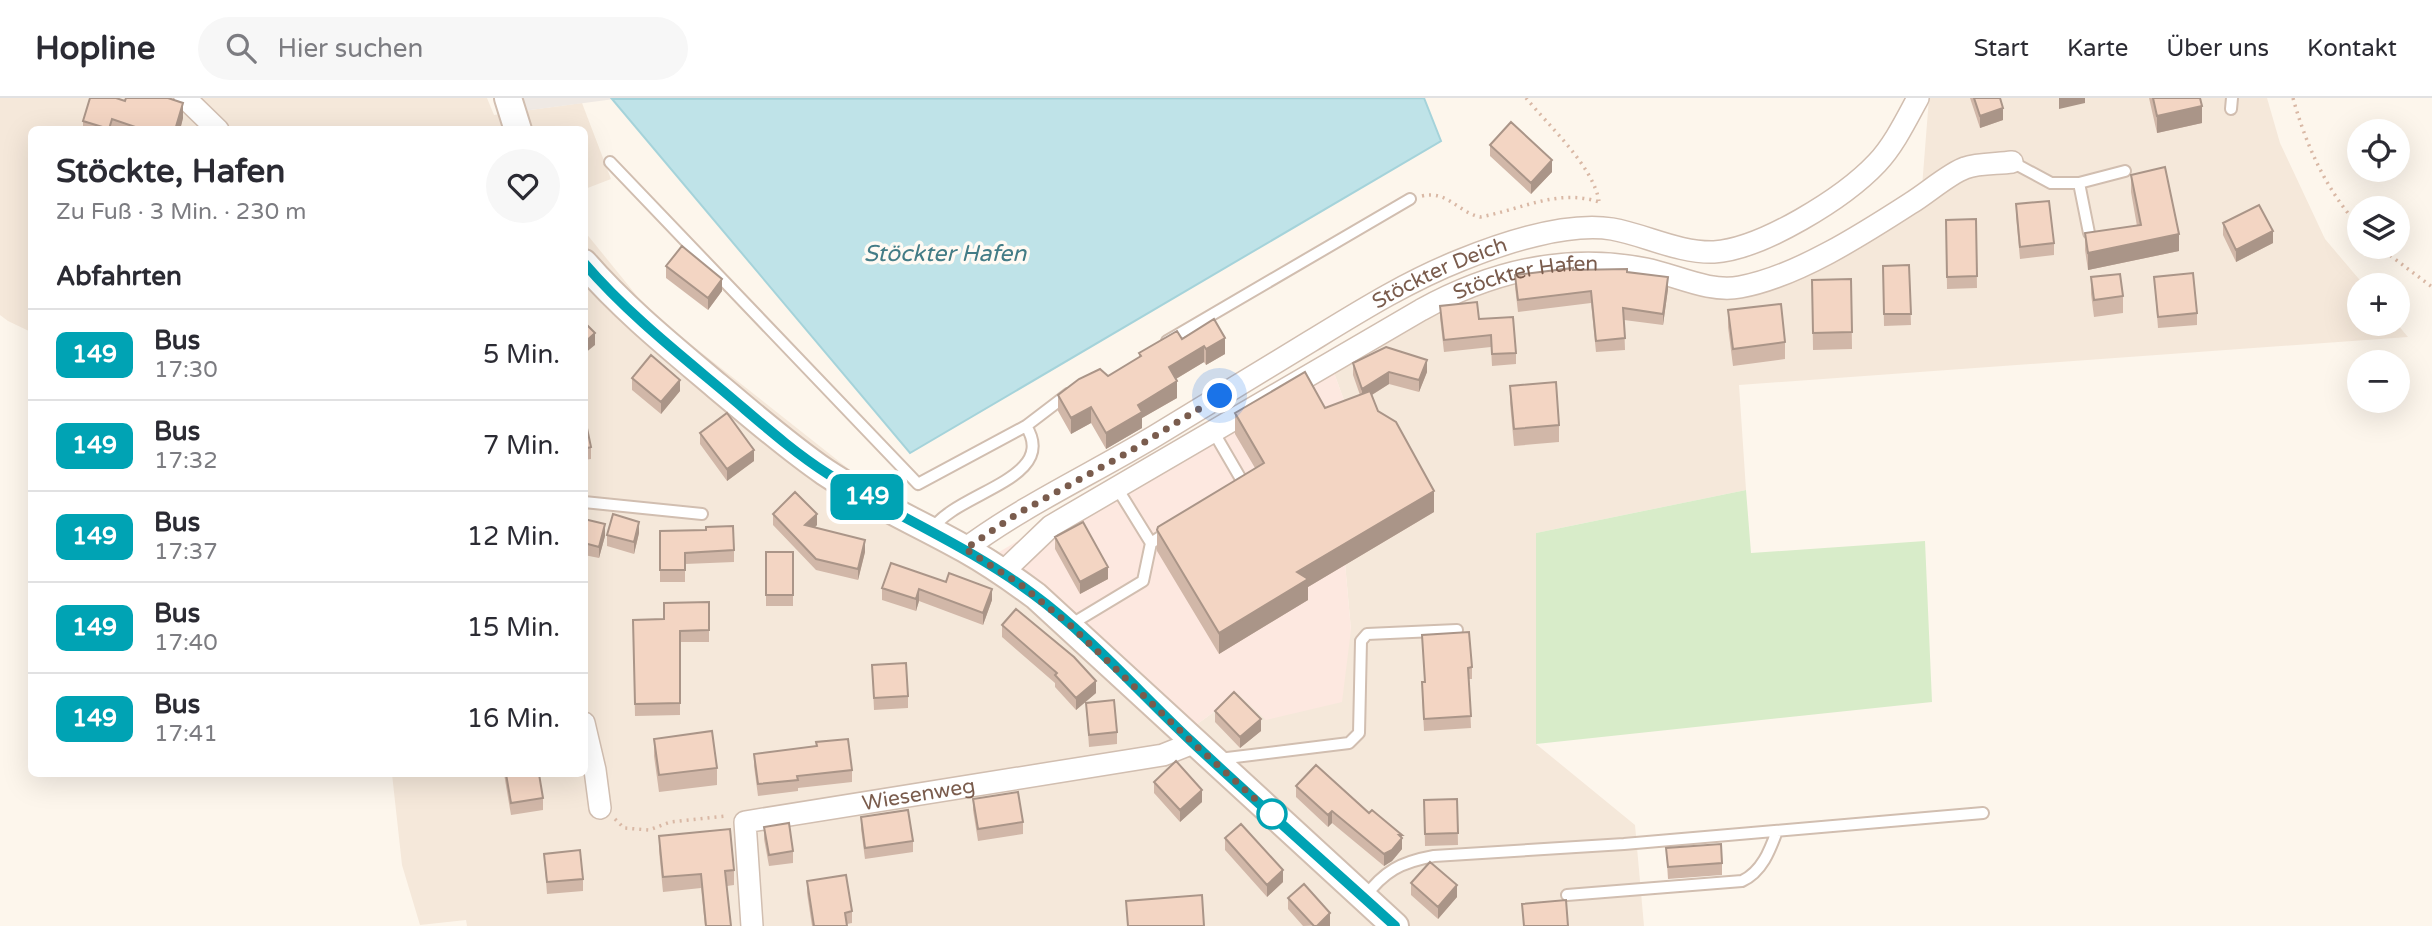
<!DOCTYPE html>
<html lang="de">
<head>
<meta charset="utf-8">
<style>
  :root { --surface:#fff; --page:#f7f7f7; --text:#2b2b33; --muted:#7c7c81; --line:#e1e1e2 }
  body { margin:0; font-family:"Varela Round",sans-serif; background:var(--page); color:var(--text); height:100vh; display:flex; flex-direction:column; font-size:26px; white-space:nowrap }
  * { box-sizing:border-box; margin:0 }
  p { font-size:23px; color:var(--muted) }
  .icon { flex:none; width:38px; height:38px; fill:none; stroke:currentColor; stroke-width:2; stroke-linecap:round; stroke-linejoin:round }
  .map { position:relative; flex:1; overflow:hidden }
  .panel { position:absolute; left:28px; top:28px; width:560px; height:651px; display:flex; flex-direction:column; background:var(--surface); border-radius:10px; box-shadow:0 7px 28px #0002 }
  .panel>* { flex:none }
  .badge { padding:0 14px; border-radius:10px; font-size:24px; line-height:46px }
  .tools { position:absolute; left:2347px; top:21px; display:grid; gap:14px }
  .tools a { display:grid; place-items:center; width:63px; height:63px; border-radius:50%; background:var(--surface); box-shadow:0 7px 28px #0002; font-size:35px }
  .you { position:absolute; width:35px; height:35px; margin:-18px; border:5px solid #fff; border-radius:50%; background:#1a73e8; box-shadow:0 0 0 10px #1a73e833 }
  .map>.badge { position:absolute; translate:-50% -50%; box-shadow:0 0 0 4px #fff }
  h2 { padding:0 28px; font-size:26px; line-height:63px }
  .round { display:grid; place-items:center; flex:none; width:74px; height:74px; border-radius:37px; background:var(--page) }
  .summary { display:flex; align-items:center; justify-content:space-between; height:119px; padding:0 28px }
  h1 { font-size:33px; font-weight:800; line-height:52px }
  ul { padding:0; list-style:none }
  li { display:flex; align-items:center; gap:21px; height:91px; padding:0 28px; border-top:2px solid var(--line) }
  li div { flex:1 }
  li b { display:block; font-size:26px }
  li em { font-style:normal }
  li .badge { min-width:77px; font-weight:700; text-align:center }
  header { display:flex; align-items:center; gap:42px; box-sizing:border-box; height:98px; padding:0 35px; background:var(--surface); border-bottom:2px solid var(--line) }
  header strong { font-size:33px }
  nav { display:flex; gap:38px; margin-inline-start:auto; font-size:24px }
  .search { width:490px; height:63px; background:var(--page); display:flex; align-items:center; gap:18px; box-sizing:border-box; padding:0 24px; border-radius:38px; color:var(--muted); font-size:26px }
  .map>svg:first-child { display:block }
  .residential { fill:#f5e8da }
  .commercial { fill:#fde8e0 }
  .industrial { fill:#efe9e4 }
  .green { fill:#d8ecc9 }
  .water { fill:#bfe3e8; stroke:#a5d3da; stroke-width:2 }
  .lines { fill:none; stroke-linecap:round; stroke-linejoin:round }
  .service-casing { stroke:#d1beb0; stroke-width:14 }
  .minor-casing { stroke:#d1beb0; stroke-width:24 }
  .tertiary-casing { stroke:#d1beb0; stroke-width:30 }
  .path { stroke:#d9b8a5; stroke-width:3.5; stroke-dasharray:2 5; stroke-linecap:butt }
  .service { stroke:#fff; stroke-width:10 }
  .minor { stroke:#fff; stroke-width:21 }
  .tertiary { stroke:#fff; stroke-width:26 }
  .wall { fill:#d1b7a8 }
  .shaded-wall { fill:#aa9588 }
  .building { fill:#f3d5c3; stroke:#aa9588; stroke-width:2 }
  .line-casing { stroke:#fff; stroke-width:16 }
  .line { stroke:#00a3b4; stroke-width:10 }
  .walk { stroke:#7a5c4d; stroke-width:7; stroke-dasharray:0 12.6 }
  .stop-dot { fill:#fff; stroke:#00a3b4; stroke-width:3.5 }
  .labels { text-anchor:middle; stroke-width:7; stroke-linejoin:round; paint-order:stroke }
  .street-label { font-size:21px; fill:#7a5c4d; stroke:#fffaf3 }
  .water-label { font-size:23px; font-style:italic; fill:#437c86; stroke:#fffaf3 }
</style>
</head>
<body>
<header>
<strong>Hopline</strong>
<div class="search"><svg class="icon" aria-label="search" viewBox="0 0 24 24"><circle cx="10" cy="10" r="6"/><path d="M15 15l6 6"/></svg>Hier suchen</div>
<nav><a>Start</a><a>Karte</a><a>Über uns</a><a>Kontakt</a></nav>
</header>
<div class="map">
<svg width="2432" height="828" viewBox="0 0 2432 828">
  <rect width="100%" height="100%" fill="#fdf6ec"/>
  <!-- residential -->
  <path class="residential" d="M 0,0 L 487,0 L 494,17 L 582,5 L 611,81 L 585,91 L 584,32 L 32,32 L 31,234 L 8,223 L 0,217 Z
    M 1929,0 L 2267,0 L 2280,45 L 2325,141 L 2364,187 L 2359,187 L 2359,226 L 2397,226 L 2408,239 L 1739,287 L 1746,392 L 1536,435 L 1536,646 L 1635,727 L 1644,828 L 467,828 L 466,822 L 420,827 L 402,767 L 392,676 L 584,676 L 585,134 L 650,214 L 855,376 L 999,454 L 1192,630 L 1238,596 L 1351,532 L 1345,465 L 1351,322 L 1328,258 L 1471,180 L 1739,184 L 1816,154 L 1922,89 Z"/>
  <!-- commercial -->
  <path class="commercial" d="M 1328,258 L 1351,322 L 1400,353 L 1434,414 L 1345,465 L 1351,532 L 1342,604 L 1266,622 L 1238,596 L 1192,630 L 999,454 Z"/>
  <!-- industrial -->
  <path class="industrial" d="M 519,0 L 622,0 L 523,13 Z"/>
  <!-- green -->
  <path class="green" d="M 1746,392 L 1751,455 L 1925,443 L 1932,604 L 1536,646 L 1536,435 Z"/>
  <!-- water -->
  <path class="water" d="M 1424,0 L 1441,43 L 910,355 L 612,1 Z"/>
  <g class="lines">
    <defs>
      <path id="service" d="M 2231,11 L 2232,0
        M 610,64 L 918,386 L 1026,328 L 1068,296
        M 2012,64 L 2051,85 L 2079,85 L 2125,73
        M 2079,85 L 2089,135
        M 1167,243 L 1410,101
        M 1213,333 L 1245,388
        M 1117,390 L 1151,445 L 1168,434
        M 584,404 L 702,416
        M 931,433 C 954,394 1060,382 1026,328
        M 1070,527 L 1143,483 L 1151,445
        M 1219,661 L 1349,645 L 1359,635 L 1361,543 L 1367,536 L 1457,532
        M 1567,797 L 1742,783 C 1762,774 1770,752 1777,733
        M 1364,800 C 1384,773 1401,764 1434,758 L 1624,746 L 1983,715"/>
      <g id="minor">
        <path d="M 185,0 L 218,32"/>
        <path id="s1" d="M 965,451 C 1024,407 1092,376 1155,338 C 1207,306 1259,275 1311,243 C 1360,213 1408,183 1461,162 C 1503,145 1567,124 1612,131 C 1646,137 1678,155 1714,154 C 1762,151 1844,100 1877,65 C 1894,47 1906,22 1918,0"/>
        <path id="s2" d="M 1003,474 L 1051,428 L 1421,212 C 1490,174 1567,155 1646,171 C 1676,177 1709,195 1740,189 C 1796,179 1863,136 1911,105 C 1926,96 1950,75 1965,70 C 1978,65 1998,66 2012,64"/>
        <path d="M 584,625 L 595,672 L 600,710"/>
        <path id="s3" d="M 752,828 L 745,724 L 1163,657 L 1193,645"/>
      </g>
      <path id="tertiary" d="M 508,0 L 518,32
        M 584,165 C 624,211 671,249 717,288 C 752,317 787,348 825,374 C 870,404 919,425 965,451 C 990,465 1013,481 1036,498 L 1395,828"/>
    </defs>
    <!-- service casing -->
    <use href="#service" class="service-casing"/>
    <!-- minor casing -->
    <use href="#minor" class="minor-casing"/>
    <!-- tertiary casing -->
    <use href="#tertiary" class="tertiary-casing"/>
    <!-- path -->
    <path class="path" d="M 1526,0 C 1549,28 1593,68 1599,103
      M 2293,0 C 2306,47 2326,92 2359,128
      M 1422,98 C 1447,92 1458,114 1480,119 C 1520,112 1558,90 1599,104
      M 2379,149 L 2432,189
      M 615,721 L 624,730 L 649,732 L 670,724 L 725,718"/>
    <!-- service -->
    <use href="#service" class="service"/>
    <!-- minor -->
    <use href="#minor" class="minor"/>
    <!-- tertiary -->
    <use href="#tertiary" class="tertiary"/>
  </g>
  <!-- wall -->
  <path class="wall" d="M 90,0 L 183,20 L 180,32 L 83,32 L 83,23 Z
    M 1970,0 L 2000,0 L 2003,22 L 1980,30 Z
    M 2149,0 L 2200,0 L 2202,25 L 2157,35 Z
    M 1490,47 L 1552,74 L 1531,96 L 1490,58 Z
    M 2131,77 L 2179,153 L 2088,172 L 2085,152 L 2085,135 L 2137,128 L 2131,94 Z
    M 2016,106 L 2054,145 L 2054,157 L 2020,161 L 2016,118 Z
    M 1976,121 L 1977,190 L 1947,191 L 1946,122 Z
    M 2223,125 L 2273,145 L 2236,164 L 2223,137 Z
    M 1909,167 L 1911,227 L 1884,228 L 1883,168 Z
    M 666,168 L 722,193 L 708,212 L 666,180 Z
    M 1573,172 L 1627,174 L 1668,191 L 1663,227 L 1624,222 L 1625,252 L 1596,254 L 1591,205 L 1518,214 L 1515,189 L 1515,177 Z
    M 2091,179 L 2123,198 L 2123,215 L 2094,219 L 2091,196 Z
    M 2154,179 L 2197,215 L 2197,227 L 2158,230 Z
    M 1851,181 L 1852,251 L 1813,252 L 1812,182 Z
    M 1440,208 L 1479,221 L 1516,255 L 1516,266 L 1492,268 L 1491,249 L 1444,254 L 1440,220 Z
    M 1728,212 L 1785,244 L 1785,261 L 1733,268 L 1728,229 Z
    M 1182,241 L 1225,256 L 1206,267 L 1204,264 L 1176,281 L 1177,300 L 1142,320 L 1142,330 L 1106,351 L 1091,325 L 1071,336 L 1058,313 L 1058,297 L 1108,278 L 1139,260 L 1139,255 Z
    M 1353,265 L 1427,274 L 1419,294 L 1389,286 L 1372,297 L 1378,313 L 1434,414 L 1308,489 L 1308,502 L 1219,556 L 1157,453 L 1157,432 L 1255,370 L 1235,336 L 1235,315 L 1325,310 L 1360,297 L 1353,277 Z
    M 632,280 L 680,293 L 661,316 L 632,292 Z
    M 1510,288 L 1559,327 L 1559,344 L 1514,348 L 1510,305 Z
    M 584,316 L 591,349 L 591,361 L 584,362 Z
    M 700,335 L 754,363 L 727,383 L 700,346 Z
    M 773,416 L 817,427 L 814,430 L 865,454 L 858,482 L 816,472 L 773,427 Z
    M 584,421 L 605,438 L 599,460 L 584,457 Z
    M 660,433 L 734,452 L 734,464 L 685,466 L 685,484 L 660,484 Z
    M 639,435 L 634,456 L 607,448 L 607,437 Z
    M 1055,439 L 1108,481 L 1080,496 L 1055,451 Z
    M 766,454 L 793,454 L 793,508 L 766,508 Z
    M 891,465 L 992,502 L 983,527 L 919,503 L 916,513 L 882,502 L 882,490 Z
    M 709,504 L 709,544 L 680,544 L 680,617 L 635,618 L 633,522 L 664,521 Z
    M 1002,527 L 1096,595 L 1076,612 L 1055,589 L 1055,585 L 1002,539 Z
    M 1422,537 L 1472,569 L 1472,581 L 1469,581 L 1471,630 L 1424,633 L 1422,596 L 1422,584 L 1425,584 Z
    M 872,567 L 908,598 L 908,610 L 874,612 Z
    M 1086,605 L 1117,634 L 1117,646 L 1089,649 Z
    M 1215,613 L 1261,633 L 1240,650 L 1215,624 Z
    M 654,641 L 717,670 L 717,687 L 659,694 L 654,658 Z
    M 754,656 L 852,672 L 852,684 L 798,690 L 798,693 L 758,698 L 754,668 Z
    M 504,676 L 539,676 L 543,700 L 543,712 L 511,717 Z
    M 1154,684 L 1202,704 L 1180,724 L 1154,695 Z
    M 1296,688 L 1369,715 L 1402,737 L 1402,751 L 1392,763 L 1384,768 L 1332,725 L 1328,729 L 1296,699 Z
    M 973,701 L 1023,724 L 1023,736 L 978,743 L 973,712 Z
    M 1457,701 L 1458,747 L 1425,748 L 1424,702 Z
    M 861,719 L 913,743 L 913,754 L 865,761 L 861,731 Z
    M 764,729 L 793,753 L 793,765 L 769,768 L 764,741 Z
    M 659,738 L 734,772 L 734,787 L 727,788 L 731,828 L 705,828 L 701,790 L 663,794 L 659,753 Z
    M 1225,740 L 1283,784 L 1267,799 L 1225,752 Z
    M 1666,750 L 1722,765 L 1722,777 L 1668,781 Z
    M 544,756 L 583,781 L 583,793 L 547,796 Z
    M 807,783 L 852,813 L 852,825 L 847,826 L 847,828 L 812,828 L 807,795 Z
    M 1411,785 L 1457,799 L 1438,821 L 1411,797 Z
    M 1288,800 L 1330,827 L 1303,828 L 1288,811 Z"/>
  <!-- shaded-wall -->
  <path class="shaded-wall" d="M 2059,0 L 2085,0 L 2085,5 L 2059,11 Z
    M 183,5 L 183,20 L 180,32 L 175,32 Z
    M 2202,8 L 2202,25 L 2157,35 L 2157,18 Z
    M 2003,10 L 2003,22 L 1980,30 L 1980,18 Z
    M 1552,62 L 1552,74 L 1531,96 L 1531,85 Z
    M 2273,133 L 2273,145 L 2236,164 L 2236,152 Z
    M 2179,136 L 2179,153 L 2088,172 L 2088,155 Z
    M 1668,179 L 1668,191 L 1663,227 L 1663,216 Z
    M 722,181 L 722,193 L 708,212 L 708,200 Z
    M 595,235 L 595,247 L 584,256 L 584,245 Z
    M 1225,240 L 1225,256 L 1206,267 L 1206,251 Z
    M 1204,248 L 1204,264 L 1169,285 L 1169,269 Z
    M 1427,262 L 1427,274 L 1419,294 L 1419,282 Z
    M 1389,274 L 1389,286 L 1362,303 L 1362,291 Z
    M 680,282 L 680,293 L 661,316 L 661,304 Z
    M 1177,283 L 1177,300 L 1142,320 L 1142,330 L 1106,351 L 1106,335 L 1138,307 Z
    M 1091,309 L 1091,325 L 1071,336 L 1071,320 Z
    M 754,352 L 754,363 L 727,383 L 727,371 Z
    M 1434,393 L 1434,414 L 1308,489 L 1308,502 L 1219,556 L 1219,535 L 1297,474 Z
    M 817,416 L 817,427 L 805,439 L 805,427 Z
    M 639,424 L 639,435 L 634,456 L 634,444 Z
    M 605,426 L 605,438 L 599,460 L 599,449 Z
    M 865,442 L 865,454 L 858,482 L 858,471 Z
    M 1108,469 L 1108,481 L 1080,496 L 1080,484 Z
    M 919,491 L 919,503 L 916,513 L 916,501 Z
    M 992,491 L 992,502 L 983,527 L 983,515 Z
    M 1096,583 L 1096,595 L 1076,612 L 1076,600 Z
    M 1261,621 L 1261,633 L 1240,650 L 1240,639 Z
    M 1202,692 L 1202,704 L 1180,724 L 1180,712 Z
    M 1332,713 L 1332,725 L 1328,729 L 1328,717 Z
    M 1402,740 L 1402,751 L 1392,763 L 1384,768 L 1384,756 Z
    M 1283,772 L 1283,784 L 1267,799 L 1267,787 Z
    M 1457,787 L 1457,799 L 1438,821 L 1438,809 Z
    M 1330,815 L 1330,828 L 1317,828 Z"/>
  <!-- building -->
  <path class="building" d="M 90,0 L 116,0 L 125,3 L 126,0 L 168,0 L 183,5 L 175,32 L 144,32 L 112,21 L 109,31 L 83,23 Z
    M 1974,0 L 2000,0 L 2003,10 L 1980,18 Z
    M 2153,0 L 2200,0 L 2202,8 L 2157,18 Z
    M 1511,24 L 1552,62 L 1531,85 L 1490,47 Z
    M 2165,69 L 2179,136 L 2088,155 L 2085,135 L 2141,127 L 2131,77 Z
    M 2049,103 L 2054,145 L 2020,149 L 2016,106 Z
    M 2259,107 L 2273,133 L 2236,152 L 2223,125 Z
    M 1976,121 L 1977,178 L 1947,179 L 1946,122 Z
    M 682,148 L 722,181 L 708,200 L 666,168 Z
    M 1909,167 L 1911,216 L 1884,216 L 1883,168 Z
    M 1573,170 L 1573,172 L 1627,171 L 1627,174 L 1668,179 L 1663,216 L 1623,210 L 1625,240 L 1596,243 L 1591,193 L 1518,202 L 1515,177 Z
    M 2193,175 L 2197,215 L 2158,219 L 2154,179 Z
    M 2120,176 L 2123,198 L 2094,202 L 2091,179 Z
    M 1851,181 L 1852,234 L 1813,235 L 1812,182 Z
    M 1477,204 L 1479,221 L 1513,219 L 1516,255 L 1492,256 L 1491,237 L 1444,242 L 1440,208 Z
    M 1781,206 L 1785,244 L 1733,251 L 1728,212 Z
    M 1214,221 L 1225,240 L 1206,251 L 1204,248 L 1169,269 L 1177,283 L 1138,307 L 1142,314 L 1106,335 L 1091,309 L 1071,320 L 1058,297 L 1079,281 L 1100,271 L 1108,278 L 1141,258 L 1139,255 L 1177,233 L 1182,241 Z
    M 584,224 L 595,235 L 584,245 Z
    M 1386,249 L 1427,262 L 1419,282 L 1389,274 L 1362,291 L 1353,265 Z
    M 651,257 L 680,282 L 661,304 L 632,280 Z
    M 1305,274 L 1325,310 L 1370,293 L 1378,313 L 1396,324 L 1434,393 L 1297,474 L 1308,481 L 1219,535 L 1157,432 L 1158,429 L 1264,365 L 1235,315 Z
    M 1556,284 L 1559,327 L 1514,331 L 1510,288 Z
    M 727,315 L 754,352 L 727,371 L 700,335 Z
    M 584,316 L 591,349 L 584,351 Z
    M 795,394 L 817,416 L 805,427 L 865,442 L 858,471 L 816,461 L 773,416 Z
    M 613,416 L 639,424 L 634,444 L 607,437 Z
    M 584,421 L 605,426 L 599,449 L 584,445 Z
    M 1083,424 L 1108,469 L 1080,484 L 1055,439 Z
    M 733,428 L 734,452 L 685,455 L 685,472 L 660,472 L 660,433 L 706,432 L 706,429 Z
    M 766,454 L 793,454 L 793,497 L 766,497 Z
    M 891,465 L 946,484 L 949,475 L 992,491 L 983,515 L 919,491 L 916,501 L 882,490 Z
    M 709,504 L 709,532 L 680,533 L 680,605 L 635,606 L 633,522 L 664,521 L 664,505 Z
    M 1016,511 L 1074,559 L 1096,583 L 1076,600 L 1055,577 L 1057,575 L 1002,527 Z
    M 1469,534 L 1472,569 L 1468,570 L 1471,618 L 1424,621 L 1422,584 L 1425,584 L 1422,537 Z
    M 906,565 L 908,598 L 874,600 L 872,567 Z
    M 1234,594 L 1261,621 L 1240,639 L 1215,613 Z
    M 1114,602 L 1117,634 L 1089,637 L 1086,605 Z
    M 712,633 L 717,670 L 659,677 L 654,641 Z
    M 848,641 L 852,672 L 797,678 L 798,682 L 758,686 L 754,656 L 817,648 L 816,644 Z
    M 1176,663 L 1202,692 L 1180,712 L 1154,684 Z
    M 1316,667 L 1369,715 L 1372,712 L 1402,737 L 1399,737 L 1402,740 L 1392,752 L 1384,756 L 1332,713 L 1328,717 L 1296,688 Z
    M 506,676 L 539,676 L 543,700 L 511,705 Z
    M 1018,694 L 1023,724 L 978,731 L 973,701 Z
    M 1457,701 L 1458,735 L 1425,736 L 1424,702 Z
    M 908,712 L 913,743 L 865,750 L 861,719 Z
    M 789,725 L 793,753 L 769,757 L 764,729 Z
    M 1241,726 L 1283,772 L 1267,787 L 1225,740 Z
    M 730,731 L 734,772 L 725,773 L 731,828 L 706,828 L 701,776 L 663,779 L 659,738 Z
    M 1721,746 L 1722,765 L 1668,769 L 1666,750 Z
    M 580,752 L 583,781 L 547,784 L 544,756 Z
    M 1430,764 L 1457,787 L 1438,809 L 1411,785 Z
    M 846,777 L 852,813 L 845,815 L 847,828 L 814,828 L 807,783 Z
    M 1304,786 L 1330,815 L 1317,828 L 1314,828 L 1288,800 Z
    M 1202,797 L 1204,828 L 1128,828 L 1126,803 Z
    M 1566,802 L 1568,828 L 1524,828 L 1522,806 Z"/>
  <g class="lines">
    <defs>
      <path id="line" d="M 584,165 C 627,215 678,255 728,297 C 760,324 792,353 828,376 C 895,418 969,448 1033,496 C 1089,537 1140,595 1191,643 C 1258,706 1327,766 1395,828"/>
    </defs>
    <!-- line casing -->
    <use href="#line" class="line-casing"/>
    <!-- line -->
    <use href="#line" class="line"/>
    <!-- walk -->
    <path class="walk" d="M 1220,298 L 1127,355 L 1017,416 L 965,451 L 1020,486 L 1070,527 L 1193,645 L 1272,716"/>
  </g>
  <!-- markers -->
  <circle class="stop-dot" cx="1272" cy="716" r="14"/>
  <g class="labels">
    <!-- street labels -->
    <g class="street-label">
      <text dy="7" stroke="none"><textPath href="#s1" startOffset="550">Stöckter Deich</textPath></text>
      <text dy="7" stroke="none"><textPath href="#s2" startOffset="606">Stöckter Hafen</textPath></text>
      <text dy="7" stroke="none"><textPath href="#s3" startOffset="280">Wiesenweg</textPath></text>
    </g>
    <!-- water labels -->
    <g class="water-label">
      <text x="945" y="163">Stöckter Hafen</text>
    </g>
  </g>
</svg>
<div class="tools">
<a><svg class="icon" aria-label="locate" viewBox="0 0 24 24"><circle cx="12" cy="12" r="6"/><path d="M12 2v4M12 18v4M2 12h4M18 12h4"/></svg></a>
<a><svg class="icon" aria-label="layers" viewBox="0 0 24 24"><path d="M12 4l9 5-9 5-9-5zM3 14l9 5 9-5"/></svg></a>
<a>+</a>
<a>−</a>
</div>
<div class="you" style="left:1220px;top:298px"></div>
<b class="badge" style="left:867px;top:399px;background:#00a3b4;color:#fff">149</b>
<section class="panel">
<div class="summary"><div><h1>Stöckte, Hafen</h1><p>Zu Fuß · 3 Min. · 230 m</p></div><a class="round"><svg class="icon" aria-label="heart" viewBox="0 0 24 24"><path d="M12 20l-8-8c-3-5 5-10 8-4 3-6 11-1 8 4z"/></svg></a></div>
<h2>Abfahrten</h2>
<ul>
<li><span class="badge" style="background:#00a3b4;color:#fff">149</span><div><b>Bus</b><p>17:30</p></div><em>5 Min.</em></li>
<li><span class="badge" style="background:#00a3b4;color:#fff">149</span><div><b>Bus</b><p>17:32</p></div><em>7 Min.</em></li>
<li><span class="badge" style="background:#00a3b4;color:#fff">149</span><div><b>Bus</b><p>17:37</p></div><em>12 Min.</em></li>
<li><span class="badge" style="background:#00a3b4;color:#fff">149</span><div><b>Bus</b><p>17:40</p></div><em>15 Min.</em></li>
<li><span class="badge" style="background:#00a3b4;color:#fff">149</span><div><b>Bus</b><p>17:41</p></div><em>16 Min.</em></li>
</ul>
</section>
</div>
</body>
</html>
